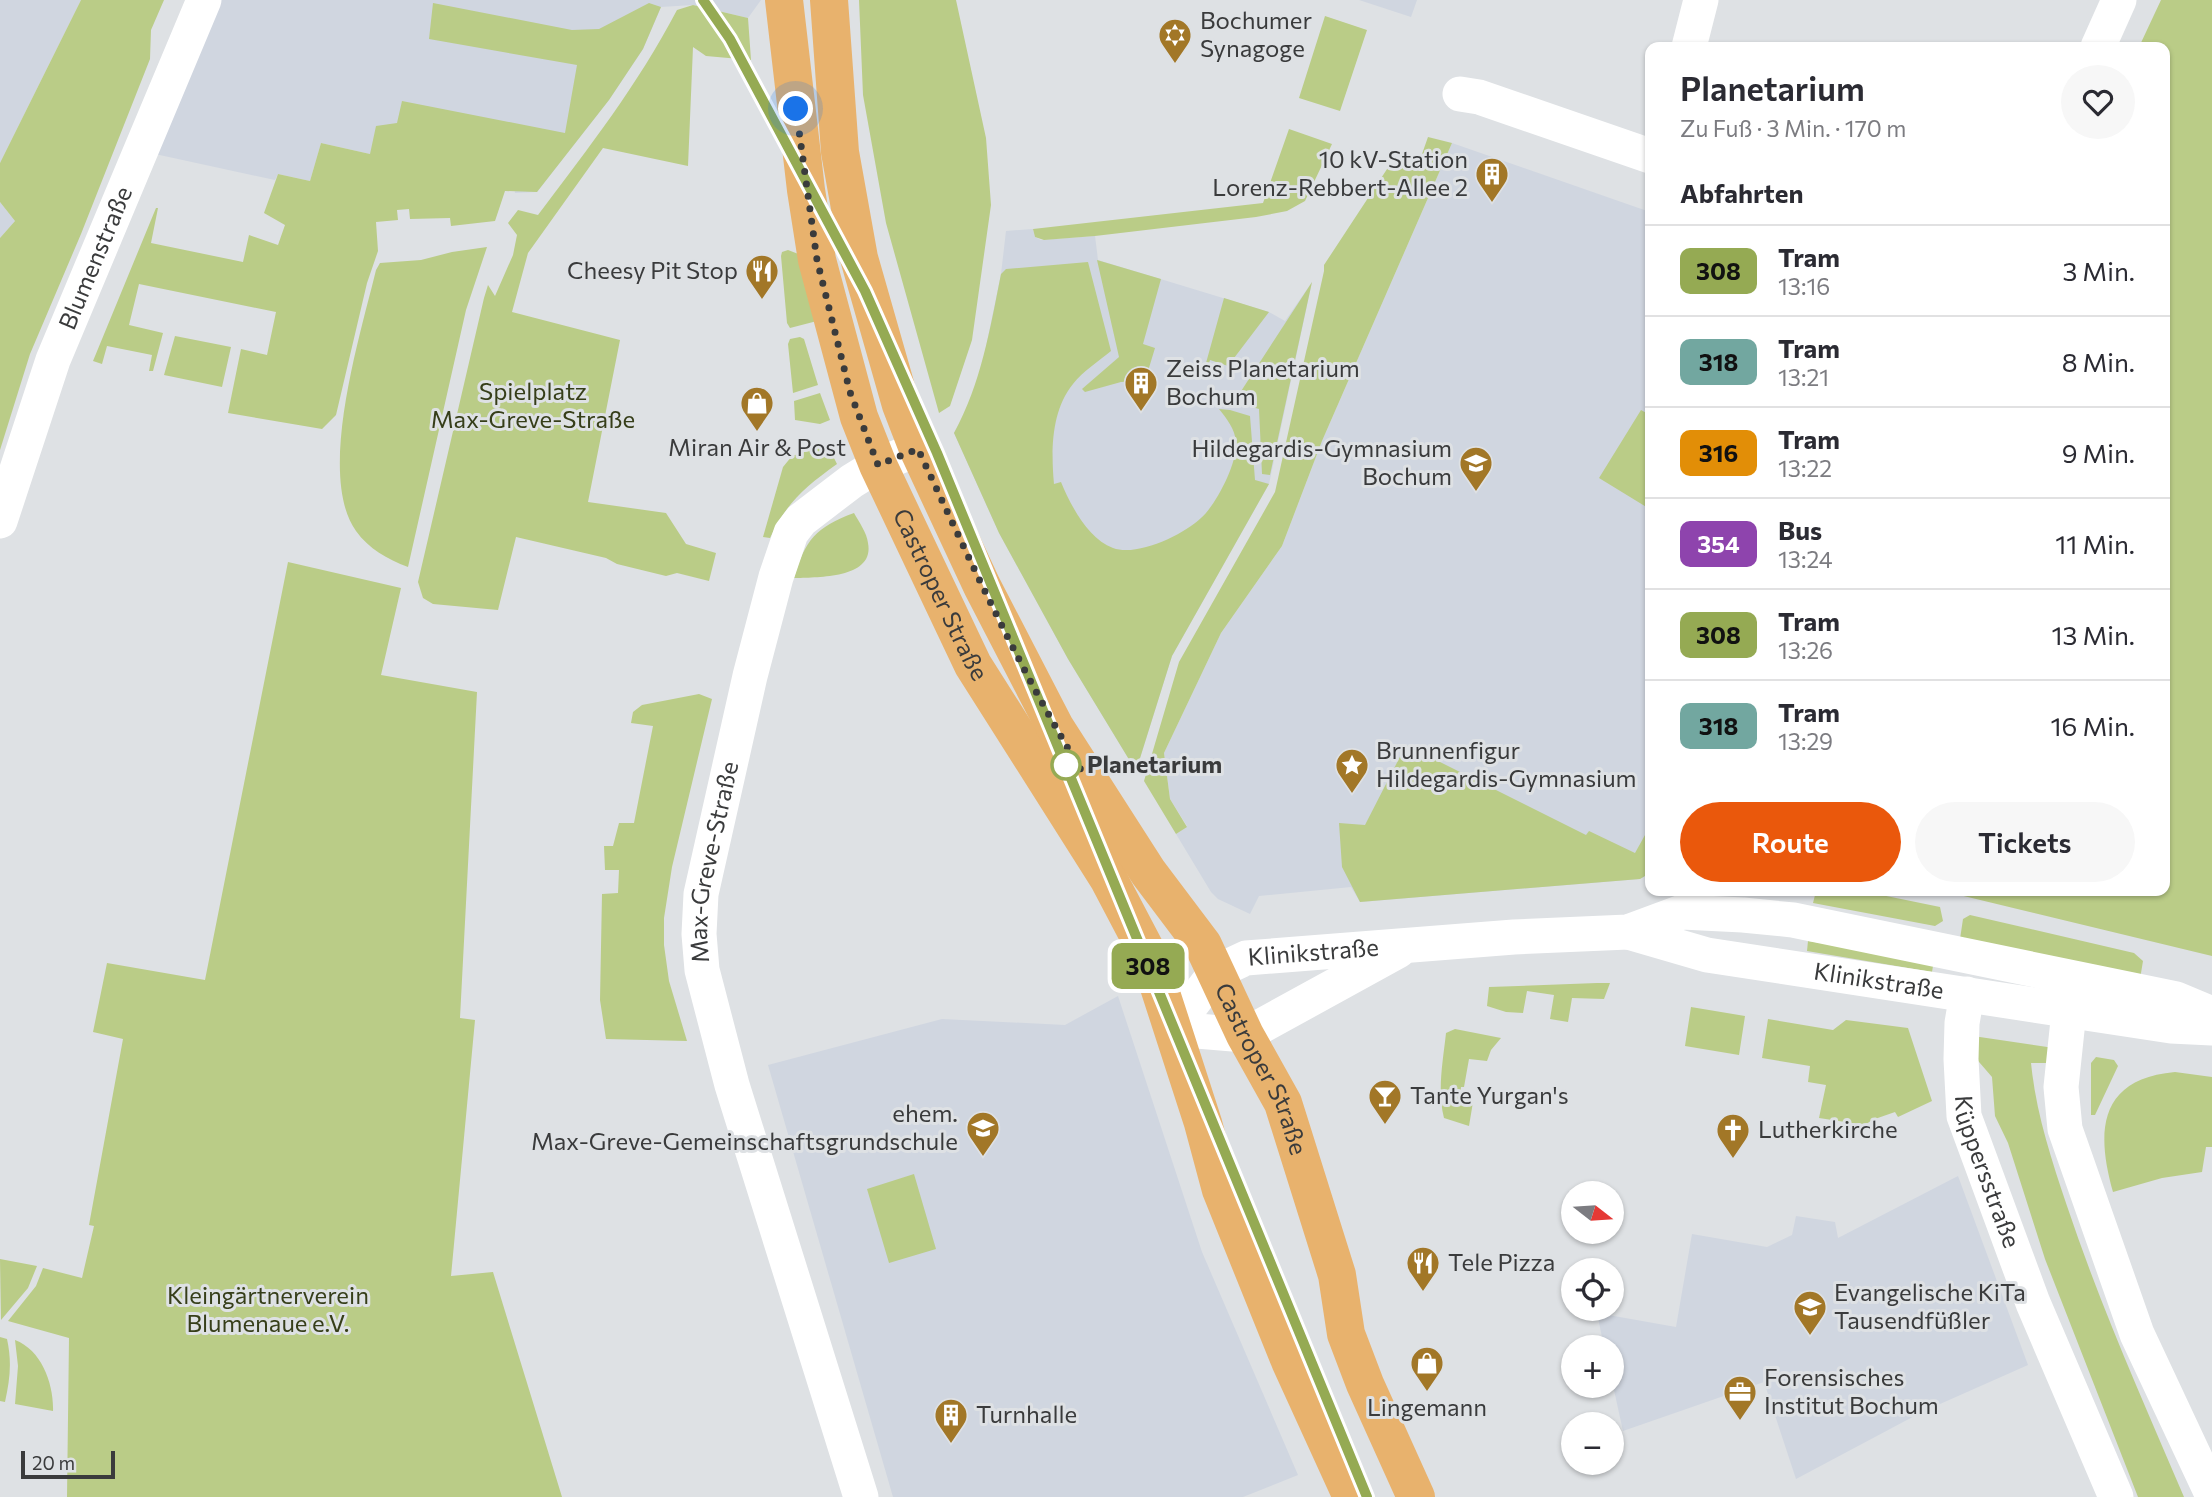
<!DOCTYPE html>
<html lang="de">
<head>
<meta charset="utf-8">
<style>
  :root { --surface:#fff; --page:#f7f7f7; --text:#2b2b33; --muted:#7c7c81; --line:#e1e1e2; --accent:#ea580c }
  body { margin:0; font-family:Commissioner,sans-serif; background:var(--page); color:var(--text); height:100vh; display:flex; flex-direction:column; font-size:26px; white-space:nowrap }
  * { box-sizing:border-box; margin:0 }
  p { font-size:23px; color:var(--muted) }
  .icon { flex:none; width:38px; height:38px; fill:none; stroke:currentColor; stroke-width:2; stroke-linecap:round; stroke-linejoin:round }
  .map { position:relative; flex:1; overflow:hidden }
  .details { position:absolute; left:1645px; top:42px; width:525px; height:854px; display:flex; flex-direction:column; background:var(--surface); border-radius:14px; box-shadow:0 2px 5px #0004 }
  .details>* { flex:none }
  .badge { padding:0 14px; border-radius:10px; font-size:24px; line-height:46px }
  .needle { width:46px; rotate:107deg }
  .fabs { position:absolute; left:1561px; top:1181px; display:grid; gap:14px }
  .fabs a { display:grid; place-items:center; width:63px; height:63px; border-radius:50%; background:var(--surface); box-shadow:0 2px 5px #0004; font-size:35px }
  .scale { position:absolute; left:21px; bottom:18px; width:94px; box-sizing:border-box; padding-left:7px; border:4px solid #3a3b3c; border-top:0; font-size:19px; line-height:24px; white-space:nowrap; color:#3a3b3c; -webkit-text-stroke:5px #dee1e4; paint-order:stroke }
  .you { position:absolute; width:35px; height:35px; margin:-18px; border:5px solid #fff; border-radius:50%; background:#1a73e8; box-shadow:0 0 0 10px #1a73e833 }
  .map>.badge { position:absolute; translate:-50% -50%; box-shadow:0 0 0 4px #fff }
  h2 { padding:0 35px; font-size:26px; line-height:63px }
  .round { display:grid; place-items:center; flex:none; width:74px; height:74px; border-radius:37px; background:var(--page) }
  .head { display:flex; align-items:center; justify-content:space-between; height:119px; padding:0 35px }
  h1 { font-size:33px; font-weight:600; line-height:52px }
  .action { display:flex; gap:14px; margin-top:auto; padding:14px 35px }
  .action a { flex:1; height:80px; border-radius:42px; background:var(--accent); color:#fff; font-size:28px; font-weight:600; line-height:80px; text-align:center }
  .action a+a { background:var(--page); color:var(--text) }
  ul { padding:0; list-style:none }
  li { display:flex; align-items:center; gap:21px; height:91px; padding:0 35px; border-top:2px solid var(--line) }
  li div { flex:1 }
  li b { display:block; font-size:26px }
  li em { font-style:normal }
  li .badge { min-width:77px; font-weight:700; text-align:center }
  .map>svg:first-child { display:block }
  .built { fill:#d0d6e0 }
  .green { fill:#bacc87 }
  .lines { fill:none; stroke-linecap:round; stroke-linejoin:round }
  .minor { stroke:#fff; stroke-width:35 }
  .major { stroke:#e8b26d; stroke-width:38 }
  .line-casing { stroke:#fff; stroke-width:16 }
  .line { stroke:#95aa53; stroke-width:10 }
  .walk { stroke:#3a3b3c; stroke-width:7; stroke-dasharray:0 12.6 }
  .stop-dot { fill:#fff; stroke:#95aa53; stroke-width:3.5 }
  .labels { text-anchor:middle; stroke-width:6; stroke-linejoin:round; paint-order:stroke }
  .poi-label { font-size:24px; fill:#3a3b3c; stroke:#dee1e4; text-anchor:start }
  .street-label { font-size:24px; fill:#3a3b3c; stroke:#dee1e4 }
  .park-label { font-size:24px; fill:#363e19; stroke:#dee1e4 }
  .stop-label { font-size:24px; font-weight:bold; fill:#3a3b3c; stroke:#dee1e4; text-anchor:start }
</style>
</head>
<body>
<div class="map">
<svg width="2212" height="1497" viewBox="0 0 2212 1497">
  <rect width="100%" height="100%" fill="#dee1e4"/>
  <!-- built -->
  <path class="built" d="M 0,0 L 81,0 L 0,163 Z
    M 220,0 L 761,0 L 748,18 L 693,5 L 661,7 L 643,49 L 609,100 L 537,192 L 515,193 L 512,169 L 370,154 L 321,143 L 310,181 L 278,174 L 275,180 L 155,154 Z
    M 1359,0 L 1417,0 L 1411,17 Z
    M 1452,143 L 1650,212 L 1650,873 L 1640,879 L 1360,902 L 1351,887 L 1259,896 L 1250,914 L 1218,899 L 1211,892 L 1176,834 L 1187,826 L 1170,799 L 1164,753 L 1221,633 L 1282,546 L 1322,441 Z
    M 0,202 L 15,221 L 0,238 Z
    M 1033,229 L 1035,237 L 1041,240 L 1095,236 L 1098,260 L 1269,312 L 1285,321 L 1312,282 L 1269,484 L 1172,656 L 1136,771 L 1068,659 L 999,533 L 954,433 L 969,406 L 983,361 L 1001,274 L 1006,231 Z
    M 1118,996 L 1202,1252 L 1298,1475 L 1243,1497 L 893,1497 L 768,1065 L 942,1019 L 1065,1025 Z
    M 1958,1176 L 2028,1365 L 1922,1412 L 1796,1479 L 1764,1382 L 1623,1431 L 1612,1381 L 1612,1348 L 1604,1347 L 1597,1313 L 1676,1327 L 1692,1234 L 1767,1247 L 1792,1235 L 1796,1216 L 1835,1222 L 1838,1238 Z"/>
  <!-- green -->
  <path class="green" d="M 81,0 L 164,0 L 151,30 L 150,59 L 81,234 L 30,354 L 0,450 L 0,238 L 15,221 L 0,202 L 0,163 Z
    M 859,0 L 956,0 L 986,138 L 991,205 L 972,340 L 950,406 L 939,413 L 886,223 L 863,95 Z
    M 2161,0 L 2212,0 L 2212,956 L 1943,891 L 2165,891 L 2165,47 L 2139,47 Z
    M 433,3 L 572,30 L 599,29 L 649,3 L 661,7 L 643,49 L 609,100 L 537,192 L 505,191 L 495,221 L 451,226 L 450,218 L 410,219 L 409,209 L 397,210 L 398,220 L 376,222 L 378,251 L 367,283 L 336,415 L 322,429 L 228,413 L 241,349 L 267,355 L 276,312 L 139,284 L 129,325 L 163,333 L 153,371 L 149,371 L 152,355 L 107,346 L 102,364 L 93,361 L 156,208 L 158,208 L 151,243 L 243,262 L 249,235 L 278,245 L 285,225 L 264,213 L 278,174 L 310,181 L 321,143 L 370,154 L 376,126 L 397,123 L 402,101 L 565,133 L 577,65 L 429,39 Z
    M 693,5 L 748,18 L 751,60 L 706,56 L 693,47 L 688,166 L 603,148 L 528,253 L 512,312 L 620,340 L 588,502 L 666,513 L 686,544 L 716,553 L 709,581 L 677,573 L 666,576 L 617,564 L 606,558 L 516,537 L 498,610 L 433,604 L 423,598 L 418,582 L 484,298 L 488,285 L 495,296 L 513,255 L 517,235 L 508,223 L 518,210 L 538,215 C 590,146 637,86 677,10 Z
    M 1325,16 L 1367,30 L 1340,111 L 1299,98 Z
    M 1289,129 L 1332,144 L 1305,201 L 1287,211 L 1256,217 L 1095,236 L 1044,240 L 1035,237 L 1033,229 L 1263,203 Z
    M 1428,137 L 1452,143 L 1322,441 L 1282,546 L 1221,633 L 1164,753 L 1170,799 L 1187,827 L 1176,834 L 1144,781 L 1179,662 L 1275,492 L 1324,271 L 1324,265 L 1391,163 L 1416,171 Z
    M 487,247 L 466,310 L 408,567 C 387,559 369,549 356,531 C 316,475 361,333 376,270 L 380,263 L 421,260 L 452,252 Z
    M 788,250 L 801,255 L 817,321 L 790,328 L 787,323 L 781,256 L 782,252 Z
    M 1097,260 L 1161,279 L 1143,344 L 1155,348 L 1145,381 L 1121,382 L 1085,392 L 1082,389 L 1119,357 Z
    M 1088,262 L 1111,351 C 1099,361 1083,371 1073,384 C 1051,411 1051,451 1054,484 L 1061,482 C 1070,504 1088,539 1113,548 C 1137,557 1183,535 1201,518 C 1216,505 1238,462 1236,442 C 1235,429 1227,419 1219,409 L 1230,410 L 1250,416 L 1255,480 L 1269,484 L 1172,656 L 1136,771 L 1068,659 L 999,533 L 954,433 C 981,384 990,329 1001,274 L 1006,269 Z
    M 1312,282 L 1270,475 L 1262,474 L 1259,409 L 1234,402 Z
    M 1224,298 L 1269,312 L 1228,366 L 1210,360 L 1209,363 L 1206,363 Z
    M 175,336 L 231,347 L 222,387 L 164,375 Z
    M 800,337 L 804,339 L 818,385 L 793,393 L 788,344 L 790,339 Z
    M 820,393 L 830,420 L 820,424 L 795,420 L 794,401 Z
    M 1641,410 L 1650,415 L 1650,505 L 1648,508 L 1599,478 Z
    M 822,446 L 831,452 L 837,464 C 805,487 787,502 770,538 L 763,537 L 783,467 L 792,456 Z
    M 854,513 C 859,522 867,533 868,543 C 875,579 816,577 794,578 C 805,540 816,527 854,513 Z
    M 288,562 L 401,588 L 381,675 L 477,692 L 460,1018 L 475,1020 L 451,1276 L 493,1272 L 562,1497 L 67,1497 L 69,1338 L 8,1321 L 36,1286 L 43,1268 L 82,1278 L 94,1226 L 89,1225 L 123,1039 L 93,1032 L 107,963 L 205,980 Z
    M 699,694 L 712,699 L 672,867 L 664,918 L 664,945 L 669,981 L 687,1041 L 606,1039 L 600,1000 L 602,894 L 618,893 L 619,870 L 605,870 L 604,846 L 613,846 L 619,823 L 634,823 L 653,726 L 631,723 L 633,712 L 642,705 Z
    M 1406,745 L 1586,835 L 1589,831 L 1635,853 L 1650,826 L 1650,873 L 1640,879 L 1360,902 L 1342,867 L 1339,823 L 1365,825 Z
    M 1816,891 L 1862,891 L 1940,907 L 1943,921 L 1935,926 L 1813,903 Z
    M 1970,915 L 2134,953 L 2143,961 L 2140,979 L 1960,939 L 1963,919 Z
    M 1808,941 L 1934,960 L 1932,972 L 1807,951 Z
    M 1597,983 L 1610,983 L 1604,999 L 1572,998 L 1568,1022 L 1550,1019 L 1554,995 L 1527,991 L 1523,1013 L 1506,1012 L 1487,1006 L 1489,987 Z
    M 1691,1007 L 1745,1016 L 1739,1055 L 1685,1046 Z
    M 1768,1019 L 1833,1030 L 1846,1020 L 1908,1028 L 1932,1101 L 1898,1117 L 1895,1112 L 1872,1120 L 1865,1125 L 1819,1118 L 1826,1085 L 1808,1082 L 1810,1066 L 1762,1058 Z
    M 1455,1029 L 1501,1038 L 1491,1050 L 1487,1061 L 1469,1059 L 1464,1087 L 1461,1087 L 1460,1097 L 1462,1101 L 1473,1102 L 1469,1126 L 1444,1118 C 1437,1091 1443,1061 1446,1033 Z
    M 1973,1036 L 2054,1048 L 2051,1063 L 2031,1063 C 2036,1113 2051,1158 2067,1206 C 2100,1305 2143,1401 2184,1497 L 2138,1497 L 2045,1259 L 2008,1143 L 1995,1116 L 1992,1077 L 1973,1055 Z
    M 2096,1057 L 2114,1060 L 2118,1066 L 2095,1115 L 2091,1115 L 2091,1063 Z
    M 2175,1072 L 2212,1077 L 2212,1147 L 2206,1147 L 2202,1172 L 2162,1178 L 2113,1192 C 2096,1132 2098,1079 2175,1072 Z
    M 914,1174 L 936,1249 L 889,1263 L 867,1189 Z
    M 0,1259 L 37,1266 L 28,1288 L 1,1320 Z
    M 0,1337 L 7,1339 C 12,1362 10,1379 5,1402 L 0,1401 Z
    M 15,1340 C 42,1350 54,1385 53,1411 L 15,1404 L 18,1366 Z"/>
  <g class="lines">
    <!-- minor -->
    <g class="minor">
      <path d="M 1689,47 L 1701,0"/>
      <path d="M 2098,47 L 2119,0"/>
      <path d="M 1460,94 L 1479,97 L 1650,156"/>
      <path id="s1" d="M 0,521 L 53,360 L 204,0"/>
      <path id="s2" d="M 1628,932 L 1707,955 L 2171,1026 L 2212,1028"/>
      <path d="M 2061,989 L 2069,1011 L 2061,1087 L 2065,1129 L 2137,1334 L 2212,1494"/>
      <path id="s3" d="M 1967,994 L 1962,1023 L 1961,1059 L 1964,1116 L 2033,1303 L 2116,1497"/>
      <path id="s4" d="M 1173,1029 L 1216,972 L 1246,958 L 1514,937 L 1628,932 L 1682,912 L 1743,915 L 1793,920 L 2176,999 L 2212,1014"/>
      <path d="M 1173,1029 L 1245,1035 L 1398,951"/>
      <path id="s5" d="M 861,1497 L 732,1085 L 702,970 L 699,934 L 701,894 L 750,676 L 776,577 L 791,533 L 801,520 L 852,481 L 878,465 L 918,449"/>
    </g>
    <!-- major -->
    <g class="major">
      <path id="s6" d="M 784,0 L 806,190 L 817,260 L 859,417 L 878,465 L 973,665 L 1108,878 L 1149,956 L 1203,1123 L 1221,1190 L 1290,1361 L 1352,1497"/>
      <path id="s7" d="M 829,0 L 840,152 L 859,258 L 901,405 L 918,449 L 982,586 L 1055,727 L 1148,872 L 1203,945 L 1245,1035 L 1283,1103 L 1337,1275 L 1346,1334 L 1365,1384 L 1416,1497"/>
    </g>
  </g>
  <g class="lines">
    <defs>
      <path id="line" d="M 703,0 L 730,39 L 865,291 L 937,453 L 1367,1497"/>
    </defs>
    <!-- line casing -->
    <use href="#line" class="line-casing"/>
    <!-- line -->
    <use href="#line" class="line"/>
    <!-- walk -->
    <path class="walk" d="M 796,109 L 817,260 L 850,392 L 878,465 L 918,449 C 969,558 1018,667 1081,770 L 1066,765"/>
  </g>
  <!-- icons -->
  <defs>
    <symbol id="synagogue-pin" viewBox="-11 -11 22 30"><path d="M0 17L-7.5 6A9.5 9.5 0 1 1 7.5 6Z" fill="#a27727" stroke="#dee1e4"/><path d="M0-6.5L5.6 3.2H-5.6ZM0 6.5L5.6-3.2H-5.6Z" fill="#fff"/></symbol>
    <symbol id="building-pin" viewBox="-11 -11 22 30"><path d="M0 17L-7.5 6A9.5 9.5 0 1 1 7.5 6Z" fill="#a27727" stroke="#dee1e4"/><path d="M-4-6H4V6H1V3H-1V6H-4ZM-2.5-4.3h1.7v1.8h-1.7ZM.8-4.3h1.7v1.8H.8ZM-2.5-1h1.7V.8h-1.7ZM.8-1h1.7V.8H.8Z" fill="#fff"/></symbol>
    <symbol id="restaurant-pin" viewBox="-11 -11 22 30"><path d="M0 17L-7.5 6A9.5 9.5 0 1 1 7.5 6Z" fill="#a27727" stroke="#dee1e4"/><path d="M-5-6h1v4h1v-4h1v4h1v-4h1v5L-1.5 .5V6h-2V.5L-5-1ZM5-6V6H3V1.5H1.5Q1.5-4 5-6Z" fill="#fff"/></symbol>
    <symbol id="shop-pin" viewBox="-11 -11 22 30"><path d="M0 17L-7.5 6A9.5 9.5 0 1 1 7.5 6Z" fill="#a27727" stroke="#dee1e4"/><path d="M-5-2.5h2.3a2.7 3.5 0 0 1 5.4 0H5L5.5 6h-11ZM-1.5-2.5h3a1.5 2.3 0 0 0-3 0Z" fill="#fff"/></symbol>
    <symbol id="school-pin" viewBox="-11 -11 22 30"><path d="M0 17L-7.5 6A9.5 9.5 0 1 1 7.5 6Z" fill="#a27727" stroke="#dee1e4"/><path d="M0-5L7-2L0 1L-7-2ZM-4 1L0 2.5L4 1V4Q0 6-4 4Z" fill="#fff"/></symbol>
    <symbol id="sight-pin" viewBox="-11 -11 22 30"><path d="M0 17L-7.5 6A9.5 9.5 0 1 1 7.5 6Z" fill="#a27727" stroke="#dee1e4"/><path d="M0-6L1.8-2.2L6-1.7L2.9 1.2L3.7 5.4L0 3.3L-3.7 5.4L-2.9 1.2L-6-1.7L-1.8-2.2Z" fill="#fff"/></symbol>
    <symbol id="bar-pin" viewBox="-11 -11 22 30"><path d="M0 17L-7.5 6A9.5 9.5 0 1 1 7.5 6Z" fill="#a27727" stroke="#dee1e4"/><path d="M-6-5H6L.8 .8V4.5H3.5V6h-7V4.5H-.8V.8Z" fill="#fff"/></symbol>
    <symbol id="church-pin" viewBox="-11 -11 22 30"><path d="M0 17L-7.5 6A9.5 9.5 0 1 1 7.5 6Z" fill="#a27727" stroke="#dee1e4"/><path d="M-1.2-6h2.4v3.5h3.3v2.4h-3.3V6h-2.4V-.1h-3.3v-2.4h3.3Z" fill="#fff"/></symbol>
    <symbol id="office-pin" viewBox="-11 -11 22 30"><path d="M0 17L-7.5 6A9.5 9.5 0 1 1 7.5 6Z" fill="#a27727" stroke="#dee1e4"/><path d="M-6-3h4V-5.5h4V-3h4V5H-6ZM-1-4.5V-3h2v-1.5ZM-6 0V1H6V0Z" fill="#fff"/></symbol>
  </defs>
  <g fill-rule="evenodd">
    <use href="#synagogue-pin" x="1156" y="16" width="38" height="52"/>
    <use href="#building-pin" x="1473" y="155" width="38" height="52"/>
    <use href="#restaurant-pin" x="743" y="252" width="38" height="52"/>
    <use href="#building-pin" x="1122" y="364" width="38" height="52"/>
    <use href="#shop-pin" x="738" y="384" width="38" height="52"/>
    <use href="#school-pin" x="1457" y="444" width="38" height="52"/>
    <use href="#sight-pin" x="1333" y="746" width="38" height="52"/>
    <use href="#bar-pin" x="1366" y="1077" width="38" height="52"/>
    <use href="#school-pin" x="964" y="1109" width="38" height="52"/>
    <use href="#church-pin" x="1714" y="1111" width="38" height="52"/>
    <use href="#restaurant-pin" x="1404" y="1244" width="38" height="52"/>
    <use href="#school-pin" x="1791" y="1288" width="38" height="52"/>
    <use href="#shop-pin" x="1408" y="1344" width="38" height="52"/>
    <use href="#office-pin" x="1721" y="1373" width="38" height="52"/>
    <use href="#building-pin" x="932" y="1396" width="38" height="52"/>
  </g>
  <!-- markers -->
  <circle class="stop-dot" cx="1066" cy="765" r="14"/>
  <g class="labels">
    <!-- poi labels -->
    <g class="poi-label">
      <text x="1200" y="29">Bochumer<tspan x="1200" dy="28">Synagoge</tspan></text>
      <text x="1468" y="168" text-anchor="end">10 kV-Station<tspan x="1468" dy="28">Lorenz-Rebbert-Allee 2</tspan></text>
      <text x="738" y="279" text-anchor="end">Cheesy Pit Stop</text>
      <text x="1166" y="377">Zeiss Planetarium<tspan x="1166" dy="28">Bochum</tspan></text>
      <text x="757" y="456" text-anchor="middle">Miran Air &amp; Post</text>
      <text x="1452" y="457" text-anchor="end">Hildegardis-Gymnasium<tspan x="1452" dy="28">Bochum</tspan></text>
      <text x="1376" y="759">Brunnenfigur<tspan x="1376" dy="28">Hildegardis-Gymnasium</tspan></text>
      <text x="1410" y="1104">Tante Yurgan's</text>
      <text x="958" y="1122" text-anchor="end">ehem.<tspan x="958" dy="28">Max-Greve-Gemeinschaftsgrundschule</tspan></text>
      <text x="1758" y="1138">Lutherkirche</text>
      <text x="1448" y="1271">Tele Pizza</text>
      <text x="1834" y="1301">Evangelische KiTa<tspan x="1834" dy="28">Tausendfüßler</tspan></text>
      <text x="1764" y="1386">Forensisches<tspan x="1764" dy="28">Institut Bochum</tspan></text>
      <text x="1427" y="1416" text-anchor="middle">Lingemann</text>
      <text x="976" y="1423">Turnhalle</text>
    </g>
    <!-- street labels -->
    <g class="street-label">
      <text dy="8" stroke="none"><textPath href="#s1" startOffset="280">Blumenstraße</textPath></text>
      <text dy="8" stroke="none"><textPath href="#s6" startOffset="620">Castroper Straße</textPath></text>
      <text dy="8" stroke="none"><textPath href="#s5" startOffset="660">Max-Greve-Straße</textPath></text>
      <text dy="8" stroke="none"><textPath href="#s4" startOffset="172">Klinikstraße</textPath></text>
      <text dy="8" stroke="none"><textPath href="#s2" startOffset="256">Klinikstraße</textPath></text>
      <text dy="8" stroke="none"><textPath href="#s7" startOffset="1171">Castroper Straße</textPath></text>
      <text dy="8" stroke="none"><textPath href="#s3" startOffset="182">Küppersstraße</textPath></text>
    </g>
    <!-- park labels -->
    <g class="park-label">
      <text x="533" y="400">Spielplatz<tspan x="533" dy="28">Max-Greve-Straße</tspan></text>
      <text x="268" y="1304">Kleingärtnerverein<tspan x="268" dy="28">Blumenaue e.V.</tspan></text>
    </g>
    <!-- stop labels -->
    <g class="stop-label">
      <text x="1087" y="773">Planetarium</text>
    </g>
  </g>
</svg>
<div class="fabs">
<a><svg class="needle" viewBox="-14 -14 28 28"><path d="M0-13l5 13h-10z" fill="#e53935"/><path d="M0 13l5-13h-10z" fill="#7c7c81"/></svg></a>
<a><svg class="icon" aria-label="locate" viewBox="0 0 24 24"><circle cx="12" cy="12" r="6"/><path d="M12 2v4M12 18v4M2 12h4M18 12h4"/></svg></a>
<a>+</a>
<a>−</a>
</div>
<div class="scale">20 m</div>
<div class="you" style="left:796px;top:109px"></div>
<b class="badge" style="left:1148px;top:966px;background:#95aa53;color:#111">308</b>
<section class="details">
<div class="head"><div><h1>Planetarium</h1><p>Zu Fuß · 3 Min. · 170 m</p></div><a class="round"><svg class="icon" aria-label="heart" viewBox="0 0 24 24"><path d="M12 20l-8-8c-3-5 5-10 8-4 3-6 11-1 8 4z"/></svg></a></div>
<h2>Abfahrten</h2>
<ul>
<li><span class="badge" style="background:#95aa53;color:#111">308</span><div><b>Tram</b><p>13:16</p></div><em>3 Min.</em></li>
<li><span class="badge" style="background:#72a7a0;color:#111">318</span><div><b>Tram</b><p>13:21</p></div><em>8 Min.</em></li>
<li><span class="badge" style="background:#e28e07;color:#111">316</span><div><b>Tram</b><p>13:22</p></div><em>9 Min.</em></li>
<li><span class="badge" style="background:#8e44ad;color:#fff">354</span><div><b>Bus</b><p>13:24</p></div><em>11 Min.</em></li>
<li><span class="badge" style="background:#95aa53;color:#111">308</span><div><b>Tram</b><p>13:26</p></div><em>13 Min.</em></li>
<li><span class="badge" style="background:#72a7a0;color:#111">318</span><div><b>Tram</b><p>13:29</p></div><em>16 Min.</em></li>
</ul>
<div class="action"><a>Route</a><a>Tickets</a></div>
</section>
</div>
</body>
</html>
